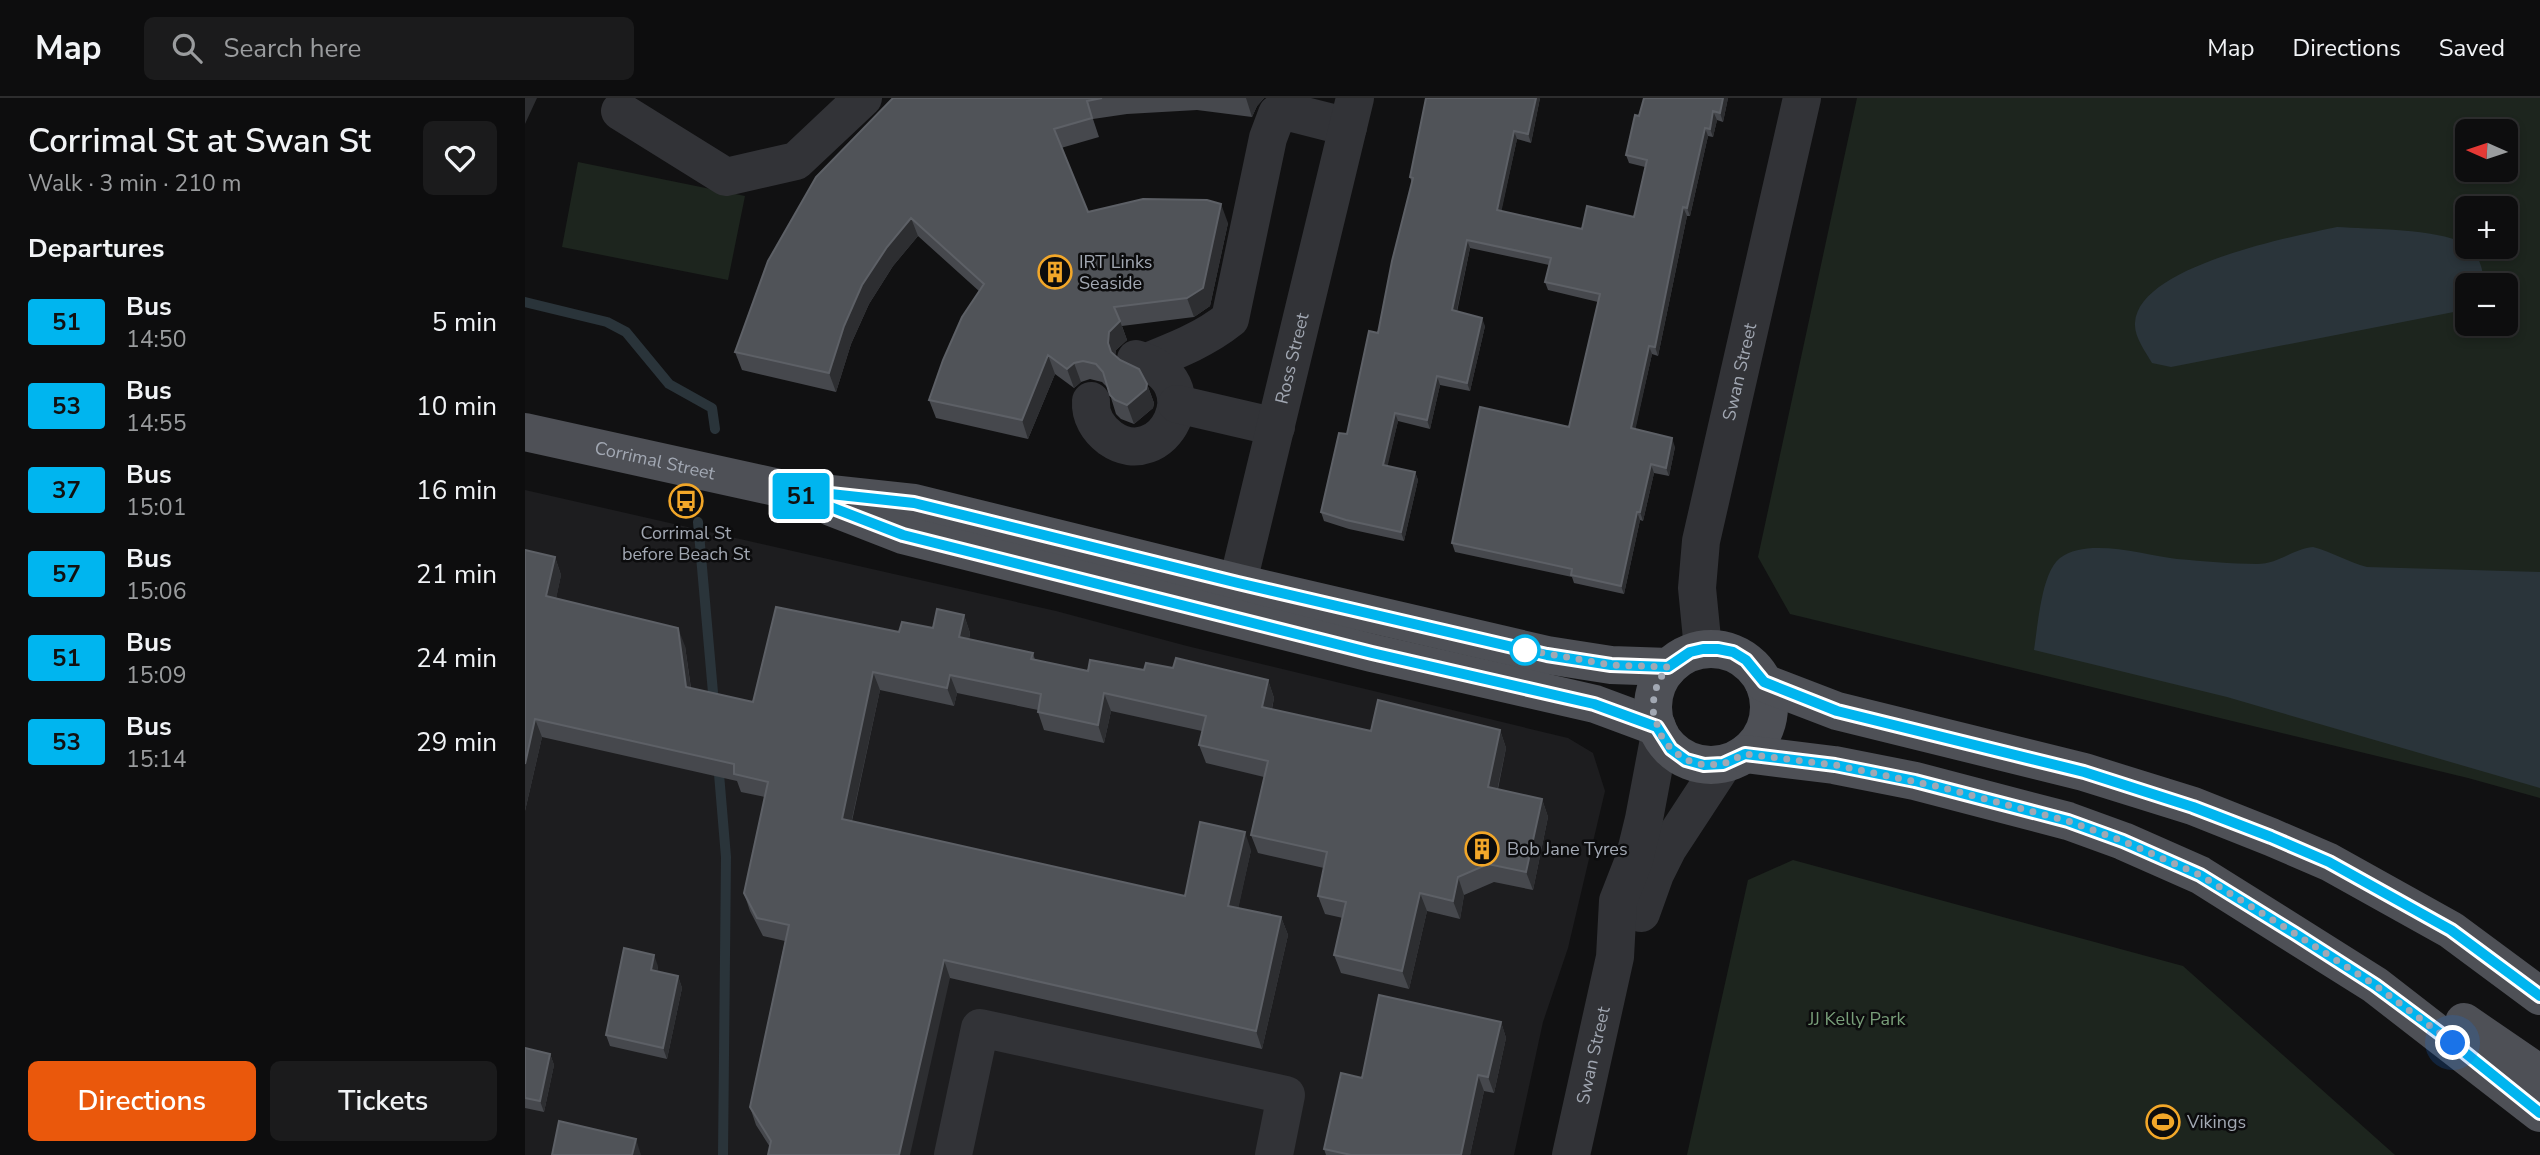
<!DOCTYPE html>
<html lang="en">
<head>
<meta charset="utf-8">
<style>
  :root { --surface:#0d0d0e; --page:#1b1b1c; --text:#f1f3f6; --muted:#9a9c9e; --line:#2d2d2e; --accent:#ea580c }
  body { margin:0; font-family:"Nunito Sans",sans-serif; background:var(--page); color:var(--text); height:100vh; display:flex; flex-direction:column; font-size:26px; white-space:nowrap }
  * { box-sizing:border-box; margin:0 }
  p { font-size:23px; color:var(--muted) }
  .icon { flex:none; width:38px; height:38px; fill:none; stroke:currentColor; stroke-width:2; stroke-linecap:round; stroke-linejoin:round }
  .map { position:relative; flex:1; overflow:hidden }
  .drawer { display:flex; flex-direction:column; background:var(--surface); width:525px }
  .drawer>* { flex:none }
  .badge { padding:0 14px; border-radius:5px; font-size:24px; line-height:46px }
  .needle { width:46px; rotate:273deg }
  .controls { position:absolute; left:1930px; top:21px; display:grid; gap:14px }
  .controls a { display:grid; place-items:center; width:63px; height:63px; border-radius:10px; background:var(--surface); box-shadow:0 4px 10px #0003,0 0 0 2px var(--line); font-size:35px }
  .you { position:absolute; width:35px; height:35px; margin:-18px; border:5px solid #fff; border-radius:50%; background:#1a73e8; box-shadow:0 0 0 10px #1a73e833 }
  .map>.badge { position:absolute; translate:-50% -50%; box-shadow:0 0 0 4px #fff }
  h2 { padding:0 28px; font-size:26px; line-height:63px }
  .round { display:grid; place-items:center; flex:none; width:74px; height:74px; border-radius:10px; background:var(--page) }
  .overview { display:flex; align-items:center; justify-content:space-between; height:119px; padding:0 28px }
  h1 { font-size:33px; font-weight:600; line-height:52px }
  .cta { display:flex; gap:14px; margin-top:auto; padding:14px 28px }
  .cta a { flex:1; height:80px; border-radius:10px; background:var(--accent); color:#fff; font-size:28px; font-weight:600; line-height:80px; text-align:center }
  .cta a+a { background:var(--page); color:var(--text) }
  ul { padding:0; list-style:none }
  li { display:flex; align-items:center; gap:21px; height:84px; padding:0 28px }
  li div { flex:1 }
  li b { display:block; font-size:26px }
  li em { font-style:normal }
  li .badge { min-width:77px; font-weight:700; text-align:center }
  header { display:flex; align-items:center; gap:42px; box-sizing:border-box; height:98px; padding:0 35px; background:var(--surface); border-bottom:2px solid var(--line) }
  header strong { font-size:33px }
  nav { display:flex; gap:38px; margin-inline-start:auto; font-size:24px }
  .search { width:490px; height:63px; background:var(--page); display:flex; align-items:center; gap:18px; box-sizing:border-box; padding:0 24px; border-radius:10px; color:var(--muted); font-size:26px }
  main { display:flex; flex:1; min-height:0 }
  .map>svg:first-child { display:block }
  .built { fill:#1d1d1f }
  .green { fill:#1d251e; fill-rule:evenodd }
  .water { fill:#2a343a }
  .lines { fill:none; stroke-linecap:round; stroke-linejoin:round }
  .stream { stroke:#2a343a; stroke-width:10 }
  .minor { stroke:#323337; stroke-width:38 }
  .major { stroke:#4e5056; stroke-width:38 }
  .wall { fill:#46484d }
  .shaded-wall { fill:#2d2e31 }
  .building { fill:#505358; stroke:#5d6066; stroke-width:2 }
  .line-casing { stroke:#fff; stroke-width:16 }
  .line { stroke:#00b5ef; stroke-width:10 }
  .walk { stroke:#a2a8b3; stroke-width:7; stroke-dasharray:0 12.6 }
  .stop-dot { fill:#fff; stroke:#00b5ef; stroke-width:3.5 }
  .labels { text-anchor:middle; stroke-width:5; stroke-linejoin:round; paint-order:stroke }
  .poi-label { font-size:18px; fill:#a2a8b3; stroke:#0c0c0d; text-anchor:start }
  .street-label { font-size:18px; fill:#a2a8b3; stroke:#0c0c0d }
  .park-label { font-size:18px; fill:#789e79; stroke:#0c0c0d }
</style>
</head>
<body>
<header>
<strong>Map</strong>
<div class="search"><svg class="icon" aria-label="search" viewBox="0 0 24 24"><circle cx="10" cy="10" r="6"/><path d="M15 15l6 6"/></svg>Search here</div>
<nav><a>Map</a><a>Directions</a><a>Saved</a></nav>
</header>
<main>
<section class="drawer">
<div class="overview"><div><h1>Corrimal St at Swan St</h1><p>Walk · 3 min · 210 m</p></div><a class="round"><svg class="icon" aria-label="heart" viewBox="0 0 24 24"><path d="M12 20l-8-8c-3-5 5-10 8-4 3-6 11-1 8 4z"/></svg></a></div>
<h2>Departures</h2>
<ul>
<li><span class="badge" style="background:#00b5ef;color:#111">51</span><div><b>Bus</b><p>14:50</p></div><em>5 min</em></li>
<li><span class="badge" style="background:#00b5ef;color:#111">53</span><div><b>Bus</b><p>14:55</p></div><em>10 min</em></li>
<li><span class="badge" style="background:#00b5ef;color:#111">37</span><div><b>Bus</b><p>15:01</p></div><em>16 min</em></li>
<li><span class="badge" style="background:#00b5ef;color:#111">57</span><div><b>Bus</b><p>15:06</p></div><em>21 min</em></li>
<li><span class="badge" style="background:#00b5ef;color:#111">51</span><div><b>Bus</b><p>15:09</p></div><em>24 min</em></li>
<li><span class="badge" style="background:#00b5ef;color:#111">53</span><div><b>Bus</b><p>15:14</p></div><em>29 min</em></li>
</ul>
<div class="cta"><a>Directions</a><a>Tickets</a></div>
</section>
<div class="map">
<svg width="2015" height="1057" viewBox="0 0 2015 1057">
  <rect width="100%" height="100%" fill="#111112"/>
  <!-- built -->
  <path class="built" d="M 0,392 L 531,513 L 662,548 L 1043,640 L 1068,655 L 1080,693 L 1043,850 L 1018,924 L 989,1057 L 0,1057 Z"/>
  <!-- green -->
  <path class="green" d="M 1332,0 L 2015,0 L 2015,700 L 1943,680 L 1265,516 L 1233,459 ZM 1942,33 L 1981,33 L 1981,72 L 1942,72 ZM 1942,110 L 1981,110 L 1981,149 L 1942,149 ZM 1942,187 L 1981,187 L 1981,226 L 1942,226 Z
    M 53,64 L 220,98 L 203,182 L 37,149 Z
    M 1268,762 L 1658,868 L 1870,1057 L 1162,1057 L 1223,782 Z"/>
  <!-- water -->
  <path class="water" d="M 1812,129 C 1843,131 1913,131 1938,145 C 1952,152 1961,173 1957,187 L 1942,187 L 1942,209 L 1939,212 L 1646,269 L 1627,265 C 1621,254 1609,239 1610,225 C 1613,168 1766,139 1812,129 Z
    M 1788,449 C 1807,454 1823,464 1842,469 L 2015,474 L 2015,690 L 1702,599 L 1509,552 C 1513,528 1516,475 1535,460 C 1563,439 1619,457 1652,461 C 1678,463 1706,466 1732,466 C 1754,466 1767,451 1788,449 Z"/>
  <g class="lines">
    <!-- stream -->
    <path class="stream" d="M 0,204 L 82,224 L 101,234 L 144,286 L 187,310 L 190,331
      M 173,424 L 189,606
      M 193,664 L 201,759 L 198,1057"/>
    <!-- minor -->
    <g class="minor">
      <path d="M 95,13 L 201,79 L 271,63 L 338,0"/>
      <path d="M 622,264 C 652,252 680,241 705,221 L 743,40 L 752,16 L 764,14 L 823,29"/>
      <path d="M 566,303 C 565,318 573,331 585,340 C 637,377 690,282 611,261"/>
      <path d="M 652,306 L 751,329"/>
      <path id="s1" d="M 705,517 L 830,0"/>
      <path id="s2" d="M 1178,551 L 1172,490 L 1176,443 L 1277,0"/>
      <path d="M 1116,815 L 1130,776 L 1143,750 L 1198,666"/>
      <path d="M 428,1057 L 455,930 L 761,997 L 749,1057"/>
      <path id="s3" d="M 1046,1057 L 1090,859 L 1093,803 L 1109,762 L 1119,721 L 1135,636"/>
    </g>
    <!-- major -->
    <g class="major">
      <path id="s4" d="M 0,334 L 259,391 L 389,405 L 713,485 L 1022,557 L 1086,567 L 1144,569"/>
      <path d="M 306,409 L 378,437 L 847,555 L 1070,606 L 1132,629"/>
      <circle cx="1186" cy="609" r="58"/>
      <path d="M 1239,585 L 1312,613 L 1559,674 L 1668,708 L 1746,739 L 1804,764 L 1926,832 L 2015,898"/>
      <path d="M 1220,656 L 1309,667 L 1390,683 L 1543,723 L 1598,743 L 1675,777 L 1850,887 L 2015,1015"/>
      <path d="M 1939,924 L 2015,976"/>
    </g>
  </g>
  <!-- wall -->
  <path class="wall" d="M 368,0 L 739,0 L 732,8 L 727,19 L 672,12 L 602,16 L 568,21 L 574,39 L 536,50 L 563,114 L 703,125 L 685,208 L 669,219 L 597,228 L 602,242 L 591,252 L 590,258 L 622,286 L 629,305 L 628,310 L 609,326 L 596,321 L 591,316 L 583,290 L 577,284 L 565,281 L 556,284 L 549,290 L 530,276 L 503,341 L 411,320 L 404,302 L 454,193 L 393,138 L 368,168 L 344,206 L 326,246 L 311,294 L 217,272 L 210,254 Z
    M 1015,0 L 1006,45 L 992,41 L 976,113 L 1057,131 L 1109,119 L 1120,69 L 1104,65 L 1101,57 L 1114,18 L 1203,0 L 1198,24 L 1192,22 L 1188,39 L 1183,38 L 1165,118 L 1162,118 L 1133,258 L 1127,256 L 1110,331 L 1150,349 L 1144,378 L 1129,375 L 1118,423 L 1115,422 L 1099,496 L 1049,485 L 1047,479 L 930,454 L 927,445 L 1044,329 L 1073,204 L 1023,192 L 1020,184 L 1024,167 L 945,150 L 932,214 L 960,228 L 945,293 L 915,287 L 905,331 L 873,323 L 862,368 L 890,374 L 893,382 L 879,443 L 824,431 L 799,423 L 796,414 L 822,336 L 853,235 L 887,85 L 885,79 Z
    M 0,452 L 30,459 L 36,477 L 31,500 L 160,548 L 166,590 L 228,604 L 374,534 L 408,530 L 439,517 L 445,535 L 444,541 L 508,555 L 510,562 L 563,573 L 619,572 L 648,570 L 743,582 L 749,600 L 747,611 L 846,633 L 975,632 L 981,650 L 973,691 L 1017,701 L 1023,719 L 1008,792 L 969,784 L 939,797 L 935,821 L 902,813 L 884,891 L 816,875 L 809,857 L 818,820 L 800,816 L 793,798 L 799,770 L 733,755 L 726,737 L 739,679 L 681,665 L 674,647 L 677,633 L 586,613 L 579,645 L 519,632 L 513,614 L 513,612 L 432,595 L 429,608 L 355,592 L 327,723 L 660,798 L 726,752 L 713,810 L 756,819 L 763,837 L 737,951 L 425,880 L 245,1049 L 231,1027 L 225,1009 L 260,843 L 238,838 L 225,813 L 219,795 L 240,699 L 216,694 L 212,683 L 17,639 L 0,713 Z
    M 133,868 L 132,874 L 153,878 L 157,890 L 142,961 L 85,948 L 81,937 Z
    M 976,924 L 981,940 L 969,995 L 959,993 L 945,1057 L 801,1057 L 799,1051 L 837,980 Z
    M 0,950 L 25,956 L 29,967 L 19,1014 L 0,1010 Z"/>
  <!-- shaded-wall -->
  <path class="shaded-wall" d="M 0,0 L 12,0 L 0,26 Z
    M 721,0 L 739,0 L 732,8 L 727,19 Z
    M 1011,0 L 1015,0 L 1006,45 L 1003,36 Z
    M 1198,0 L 1203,0 L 1198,24 L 1195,15 Z
    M 1188,13 L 1192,22 L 1188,39 L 1185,31 Z
    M 1180,30 L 1183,38 L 1165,118 L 1162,110 Z
    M 989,33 L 992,41 L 975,120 L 972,112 Z
    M 696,106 L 703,125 L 685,208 L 669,219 L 662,200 Z
    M 1158,109 L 1162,118 L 1133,258 L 1130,249 Z
    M 386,120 L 393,138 L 368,168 L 344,206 L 326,246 L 311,294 L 304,275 L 319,228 L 337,187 L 362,149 Z
    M 942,142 L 945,150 L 930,221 L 927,212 Z
    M 957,220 L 960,228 L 945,293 L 942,285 Z
    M 595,223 L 602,242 L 591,252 L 589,264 L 583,245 L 584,234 Z
    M 1124,248 L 1127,256 L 1109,338 L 1106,330 Z
    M 523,257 L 530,276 L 503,341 L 497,322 Z
    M 549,265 L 556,284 L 549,290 L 542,271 Z
    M 912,278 L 915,287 L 905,331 L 902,322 Z
    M 622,286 L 629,305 L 628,310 L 609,326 L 602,307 Z
    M 870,315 L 873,323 L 861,375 L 858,367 Z
    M 1147,340 L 1150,349 L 1144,378 L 1141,370 Z
    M 1126,366 L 1129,375 L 1118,423 L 1115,414 Z
    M 890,374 L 893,382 L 879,443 L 876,434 Z
    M 1112,414 L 1115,422 L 1099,496 L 1096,488 Z
    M 30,459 L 36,477 L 28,516 L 21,498 Z
    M 439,517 L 445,535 L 440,557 L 434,539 Z
    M 153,530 L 160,548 L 168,607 L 161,589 Z
    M 348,574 L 355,592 L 323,739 L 317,721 Z
    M 425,577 L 432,595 L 429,608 L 422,590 Z
    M 743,582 L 749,600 L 743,627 L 737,609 Z
    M 579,595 L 586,613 L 579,645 L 573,627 Z
    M 10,621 L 17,639 L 0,713 L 0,666 Z
    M 975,632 L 981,650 L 969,707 L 963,689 Z
    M 1017,701 L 1023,719 L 1008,792 L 1001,774 Z
    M 720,734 L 726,752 L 710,826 L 703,808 Z
    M 933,779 L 939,797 L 935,821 L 928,803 Z
    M 895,795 L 902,813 L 884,891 L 877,873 Z
    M 756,819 L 763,837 L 737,951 L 731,933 Z
    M 129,857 L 133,868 L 130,883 L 126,872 Z
    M 419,862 L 425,880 L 385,1057 L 374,1057 Z
    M 153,878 L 157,890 L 142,961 L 138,950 Z
    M 976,924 L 981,940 L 969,995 L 963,979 Z
    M 25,956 L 29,967 L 19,1014 L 15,1003 Z
    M 953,977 L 959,993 L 945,1057 L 936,1057 Z
    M 111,1041 L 116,1057 L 107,1057 Z"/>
  <!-- building -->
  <path class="building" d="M 368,0 L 577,0 L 562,3 L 567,20 L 529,31 L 563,114 L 618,101 L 682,102 L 696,106 L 678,190 L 662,200 L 589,209 L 595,223 L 584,234 L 583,245 L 586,254 L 595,262 L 614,271 L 622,286 L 621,291 L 602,307 L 590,302 L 585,297 L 578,274 L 571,266 L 558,263 L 549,265 L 542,271 L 523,257 L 497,322 L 404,302 L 418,262 L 437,219 L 459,186 L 386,120 L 362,149 L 337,187 L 319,228 L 304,275 L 210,254 L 243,163 L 291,79 Z
    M 901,0 L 1011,0 L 1003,36 L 989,33 L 972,112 L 1057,131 L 1062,108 L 1109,119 L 1122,62 L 1101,57 L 1110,17 L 1114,18 L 1119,0 L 1198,0 L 1195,15 L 1188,13 L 1185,31 L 1180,30 L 1162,110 L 1158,109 L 1130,249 L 1124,248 L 1106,330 L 1147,340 L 1141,370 L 1126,366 L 1115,414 L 1112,414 L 1096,488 L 1046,477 L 1047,471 L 927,445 L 955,309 L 1044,329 L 1075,196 L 1020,184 L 1026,160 L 942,142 L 927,212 L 957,220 L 942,285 L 912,278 L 902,322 L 870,315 L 858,367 L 890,374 L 876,434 L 821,422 L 796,414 L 814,335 L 822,336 L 844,233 L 853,235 L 867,163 L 888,80 L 885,79 Z
    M 0,452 L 30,459 L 21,498 L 153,530 L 161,589 L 228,604 L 251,509 L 374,534 L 377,524 L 408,530 L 412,511 L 439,517 L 434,539 L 508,555 L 506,561 L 563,573 L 565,562 L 619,572 L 621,565 L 648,570 L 651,560 L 743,582 L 737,609 L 846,633 L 853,602 L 975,632 L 963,689 L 1017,701 L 1001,774 L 963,766 L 933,779 L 928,803 L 895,795 L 877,873 L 809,857 L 821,804 L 793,798 L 802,754 L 726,737 L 743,663 L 674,647 L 681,618 L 579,595 L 573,627 L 513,614 L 516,596 L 425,577 L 422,590 L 348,574 L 317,721 L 660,798 L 675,724 L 720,734 L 703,808 L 756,819 L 731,933 L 419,862 L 374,1057 L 243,1057 L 246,1043 L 225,1009 L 264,827 L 232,820 L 219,795 L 243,684 L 209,676 L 209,666 L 10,621 L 0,666 Z
    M 99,850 L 129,857 L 126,872 L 153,878 L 138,950 L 81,937 Z
    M 854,897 L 976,924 L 963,979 L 953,977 L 936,1057 L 826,1057 L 799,1051 L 816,975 L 837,980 Z
    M 0,950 L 25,956 L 15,1003 L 0,1000 Z
    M 34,1023 L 111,1041 L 107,1057 L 27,1057 Z"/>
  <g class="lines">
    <defs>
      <path id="line" d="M 2015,898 L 1926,832 L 1804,764 L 1746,739 L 1668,709 L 1559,674 L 1312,613 L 1239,584 L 1221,562 L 1208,554 L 1193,551 L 1178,551 L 1165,554 L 1143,569 L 1086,567 L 1022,557 L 713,485 L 389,405 L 259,391 L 378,437 L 847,555 L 1069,606 L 1132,629 L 1146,651 L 1161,662 L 1179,667 L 1198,666 L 1220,656 L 1310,667 L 1390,683 L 1543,723 L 1598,743 L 1675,777 L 1769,835 L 1850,887 L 1928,945 L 2015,1015"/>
    </defs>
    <!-- line casing -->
    <use href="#line" class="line-casing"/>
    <!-- line -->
    <use href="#line" class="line"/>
    <!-- walk -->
    <path class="walk" d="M 1000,552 L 996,551 L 1086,567 L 1143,569 L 1134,582 L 1129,597 L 1128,613 L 1135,636 L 1146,651 L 1161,662 L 1179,667 L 1198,666 L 1220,656 L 1310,667 L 1415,689 L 1543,723 L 1598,743 L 1675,777 L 1769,835 L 1850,887 L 1928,945"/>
  </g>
  <!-- icons -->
  <defs>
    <symbol id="building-ring" viewBox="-11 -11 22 22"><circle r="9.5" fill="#0c0c0d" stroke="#f2a729" stroke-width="1.5"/><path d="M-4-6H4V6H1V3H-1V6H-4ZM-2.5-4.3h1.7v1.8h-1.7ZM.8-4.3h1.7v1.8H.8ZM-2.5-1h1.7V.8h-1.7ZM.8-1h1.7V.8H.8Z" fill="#f2a729"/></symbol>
    <symbol id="bus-ring" viewBox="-11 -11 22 22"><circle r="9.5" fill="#0c0c0d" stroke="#f2a729" stroke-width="1.5"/><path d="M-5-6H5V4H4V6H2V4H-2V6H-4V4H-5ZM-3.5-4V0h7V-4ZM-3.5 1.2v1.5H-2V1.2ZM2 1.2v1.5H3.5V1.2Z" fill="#f2a729"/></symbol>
    <symbol id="stadium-ring" viewBox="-11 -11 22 22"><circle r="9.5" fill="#0c0c0d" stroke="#f2a729" stroke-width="1.5"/><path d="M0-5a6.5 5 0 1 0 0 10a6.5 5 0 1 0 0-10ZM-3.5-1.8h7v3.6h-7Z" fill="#f2a729"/></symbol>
  </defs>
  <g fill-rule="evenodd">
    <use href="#building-ring" x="511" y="155" width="38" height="38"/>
    <use href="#bus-ring" x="142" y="384" width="38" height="38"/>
    <use href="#building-ring" x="938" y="732" width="38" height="38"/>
    <use href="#stadium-ring" x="1619" y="1005" width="38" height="38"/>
  </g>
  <!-- markers -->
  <circle class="stop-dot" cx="1000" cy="552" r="14"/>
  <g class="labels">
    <!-- poi labels -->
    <g class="poi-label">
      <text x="554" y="170">IRT Links<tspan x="554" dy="21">Seaside</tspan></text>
      <text x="161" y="441" text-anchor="middle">Corrimal St<tspan x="161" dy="21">before Beach St</tspan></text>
      <text x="982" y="757">Bob Jane Tyres</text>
      <text x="1662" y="1030">Vikings</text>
    </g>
    <!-- street labels -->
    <g class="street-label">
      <text dy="6" stroke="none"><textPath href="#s1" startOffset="264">Ross Street</textPath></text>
      <text dy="6" stroke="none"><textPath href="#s2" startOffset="282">Swan Street</textPath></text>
      <text dy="6" stroke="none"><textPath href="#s4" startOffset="133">Corrimal Street</textPath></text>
      <text dy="6" stroke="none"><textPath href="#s3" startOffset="102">Swan Street</textPath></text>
    </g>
    <!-- park labels -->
    <g class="park-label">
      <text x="1332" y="927">JJ Kelly Park</text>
    </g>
  </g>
</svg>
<div class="controls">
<a><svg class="needle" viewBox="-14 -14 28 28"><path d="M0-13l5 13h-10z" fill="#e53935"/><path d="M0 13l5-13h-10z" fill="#9a9c9e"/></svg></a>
<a>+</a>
<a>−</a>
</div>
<div class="you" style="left:1928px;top:945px"></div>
<b class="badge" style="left:276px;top:398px;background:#00b5ef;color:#111">51</b>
</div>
</main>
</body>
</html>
